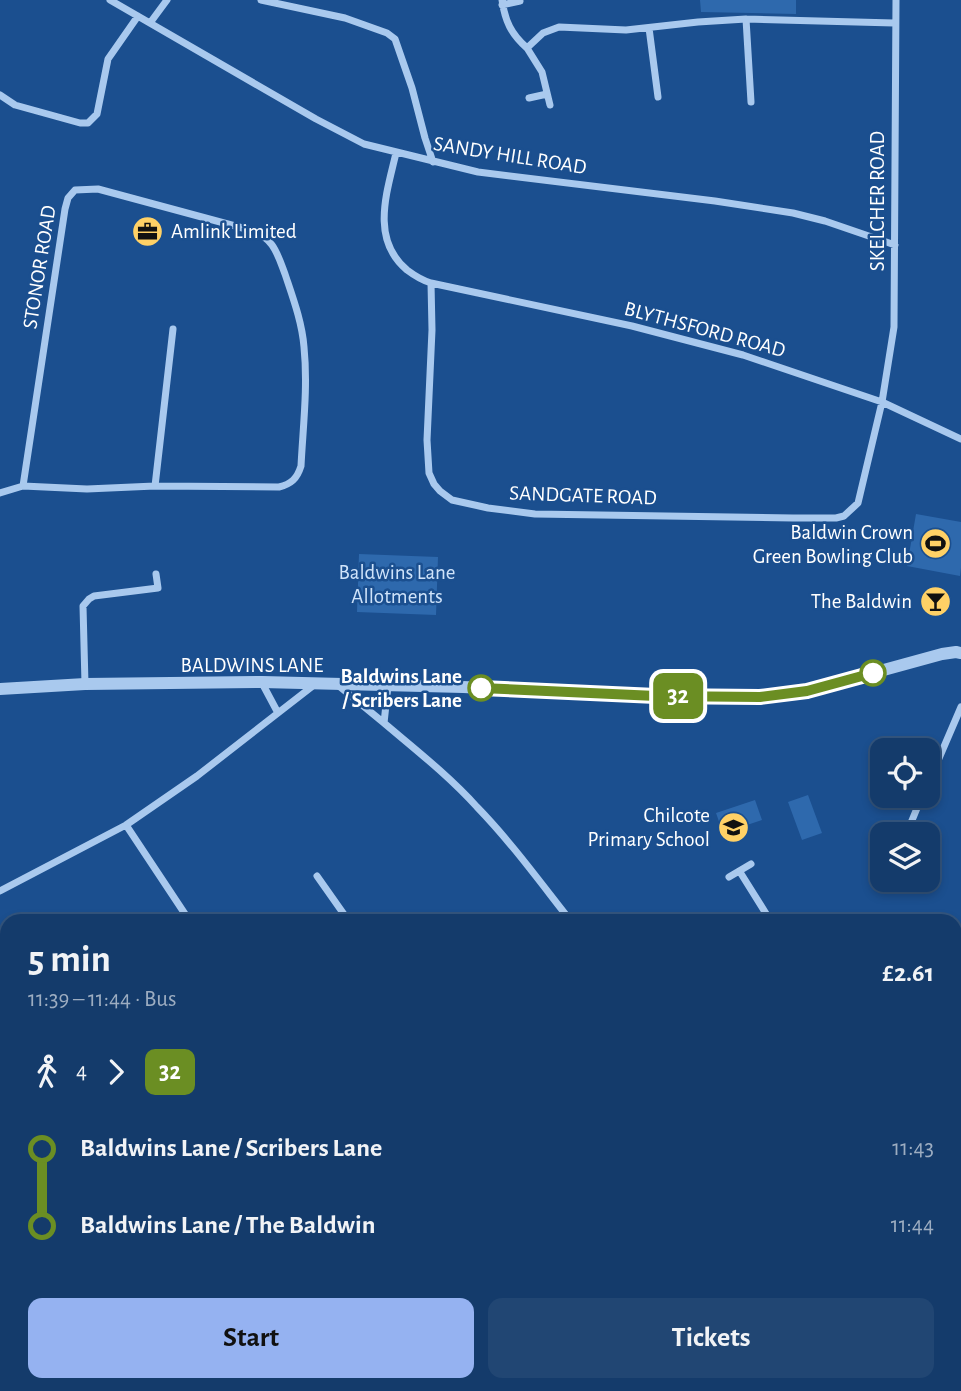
<!DOCTYPE html>
<html lang="en">
<head>
<meta charset="utf-8">
<style>
  :root { --surface:#143b6b; --page:#214673; --text:#f1f3f6; --muted:#9dadc1; --line:#33557e; --accent:#95b2f1 }
  body { margin:0; font-family:"Alegreya Sans",sans-serif; background:var(--page); color:var(--text); height:100vh; display:flex; flex-direction:column; font-size:26px; white-space:nowrap }
  * { box-sizing:border-box; margin:0 }
  p { font-size:23px; color:var(--muted) }
  .icon { flex:none; width:38px; height:38px; fill:none; stroke:currentColor; stroke-width:2; stroke-linecap:round; stroke-linejoin:round }
  .map { position:relative; flex:1; overflow:hidden }
  .side { position:absolute; left:0px; top:914px; width:962px; height:478px; display:flex; flex-direction:column; background:var(--surface); border-radius:21px 21px 0 0; box-shadow:0 4px 10px #0003,0 0 0 2px var(--line) }
  .side>* { flex:none }
  .badge { padding:0 14px; border-radius:10px; font-size:24px; line-height:46px }
  .buttons { position:absolute; left:870px; top:738px; display:grid; gap:14px }
  .buttons a { display:grid; place-items:center; width:70px; height:70px; border-radius:14px; background:var(--surface); box-shadow:0 4px 10px #0003,0 0 0 2px var(--line); font-size:35px }
  .map>.badge { position:absolute; translate:-50% -50%; box-shadow:0 0 0 4px #fff }
  .legs { display:flex; align-items:center; gap:10px; height:77px; padding:0 28px; font-size:23px }
  .legs p { margin-inline-start:auto }
  .overview { display:flex; align-items:center; justify-content:space-between; height:119px; padding:0 28px }
  h1 { font-size:38px; font-weight:700; line-height:52px }
  .action { display:flex; gap:14px; margin-top:auto; padding:14px 28px }
  .action a { flex:1; height:80px; border-radius:14px; background:var(--accent); color:#111; font-size:28px; font-weight:700; line-height:80px; text-align:center }
  .action a+a { background:var(--page); color:var(--text) }
  ul { padding:0 28px; list-style:none }
  li { display:flex; align-items:center; gap:24px; height:77px; font-size:26px }
  li i { display:grid; place-items:center; width:10px; height:100%; margin:0 9px; background:currentColor }
  li i::after { content:''; width:18px; height:18px; margin:-9px; border:5px solid; border-radius:50%; background:var(--surface) }
  li p { margin-inline-start:auto }
  li:first-child i { background:linear-gradient(#0000 50%,currentColor 0) }
  li:last-child i { background:linear-gradient(currentColor 50%,#0000 0) }
  .map>svg:first-child { display:block }
  .green { fill:#2e69ad }
  .lines { fill:none; stroke-linecap:round; stroke-linejoin:round }
  .minor { stroke:#a9c9ee; stroke-width:7 }
  .tertiary { stroke:#a9c9ee; stroke-width:12 }
  .line-1-casing { stroke:#fff; stroke-width:16 }
  .line-1 { stroke:#6b8e23; stroke-width:10 }
  .stop-1-dot { fill:#fff; stroke:#6b8e23; stroke-width:3.5 }
  .labels { text-anchor:middle; stroke-width:5; stroke-linejoin:round; paint-order:stroke }
  .street-label { font-size:21px; fill:#fff; stroke:#1b4f8f }
  .poi-label { font-size:21px; fill:#fff; stroke:#1b4f8f; text-anchor:end }
  .park-label { font-size:21px; fill:#cfe3fa; stroke:#1b4f8f }
  .stop-label { font-size:21px; font-weight:bold; fill:#fff; stroke:#1b4f8f; text-anchor:end }
</style>
</head>
<body>
<div class="map">
<svg width="961" height="1391" viewBox="0 0 961 1391">
  <rect width="100%" height="100%" fill="#1b4f8f"/>
  <!-- green -->
  <path class="green" d="M 700,0 L 796,0 L 796,14 L 701,12 Z
    M 916,514 L 961,522 L 961,568 L 960,576 L 907,566 Z
    M 359,554 L 438,557 L 436,615 L 357,612 Z
    M 808,795 L 822,833 L 802,840 L 788,802 Z
    M 755,800 L 762,820 L 723,833 L 716,813 Z"/>
  <g class="lines">
    <!-- minor -->
    <path class="minor" d="M 110,0 L 316,119 L 364,144 L 478,172 L 715,201 L 793,213 L 825,221 L 895,245
      M 261,0 L 345,18 L 387,33 L 395,39 L 412,88 L 425,138 L 433,162
      M 502,0 C 505,21 511,34 527,48 L 543,33 L 559,27 L 626,30 L 698,22 L 746,19 L 894,23
      M 502,5 L 520,1
      M 746,19 L 751,102
      M 150,23 L 167,0
      M 649,28 L 658,97
      M 527,48 L 542,72 L 550,105
      M 0,95 L 15,105 L 80,123 L 88,123 L 97,114 L 108,59 L 138,16
      M 529,98 L 547,94
      M 396,153 C 387,192 370,239 407,270 C 415,276 421,280 431,283 L 432,330 L 427,440 L 429,473 L 434,484 L 440,491 L 452,500 L 488,508 L 535,514 L 793,518 L 836,518 L 844,516 L 858,503 L 882,402 L 894,327 L 896,0
      M 431,283 L 632,326 L 743,355 L 882,402 L 961,439
      M 155,486 L 173,329
      M 0,493 L 23,486 L 87,489 L 155,486 L 279,487 C 291,484 297,479 301,466 C 303,427 308,387 304,347 C 302,322 293,298 285,274 C 277,253 274,238 250,230 L 98,189 L 75,190 L 68,198 L 65,209 L 23,486
      M 262,683 L 278,713
      M 85,684 L 83,606 L 89,599 L 94,596 L 158,588 L 156,574
      M 339,686 L 384,723
      M 388,686 L 384,723 C 416,750 449,776 477,807 C 511,842 540,882 570,920
      M 928,784 L 961,707
      M 126,825 L 189,920
      M 906,835 L 922,796
      M 740,872 L 770,920
      M 317,876 L 348,920
      M 729,877 L 751,864
      M 0,891 L 126,825 L 197,776 L 314,685
      M 0,1052 L 7,1049
      M 0,1233 L 7,1231
      M 956,1254 L 961,1244
      M 956,1369 L 961,1373
      M 103,1384 L 105,1391
      M 564,1384 L 578,1391
      M 706,1384 L 711,1391
      M 851,1384 L 861,1386 L 868,1391
      M 3,1391 L 11,1384
      M 218,1391 L 225,1384
      M 957,1391 L 961,1384"/>
    <!-- tertiary -->
    <path class="tertiary" d="M 0,689 L 85,684 L 262,682 L 463,687 L 656,696 L 760,697 L 807,691 L 942,654 L 956,652 L 961,653"/>
  </g>
  <g class="lines">
    <defs>
      <path id="line-1" d="M 481,688 L 656,696 L 760,697 L 807,691 L 873,673"/>
    </defs>
    <!-- line-1 casing -->
    <use href="#line-1" class="line-1-casing"/>
    <!-- line-1 -->
    <use href="#line-1" class="line-1"/>
  </g>
  <!-- icons -->
  <defs>
    <symbol id="office-disc" viewBox="-11 -11 22 22"><circle r="9.5" fill="#ffd166" stroke="#1b4f8f"/><path d="M-6-3h4V-5.5h4V-3h4V5H-6ZM-1-4.5V-3h2v-1.5ZM-6 0V1H6V0Z" fill="#111"/></symbol>
    <symbol id="stadium-disc" viewBox="-11 -11 22 22"><circle r="9.5" fill="#ffd166" stroke="#1b4f8f"/><path d="M0-5a6.5 5 0 1 0 0 10a6.5 5 0 1 0 0-10ZM-3.5-1.8h7v3.6h-7Z" fill="#111"/></symbol>
    <symbol id="bar-disc" viewBox="-11 -11 22 22"><circle r="9.5" fill="#ffd166" stroke="#1b4f8f"/><path d="M-6-5H6L.8 .8V4.5H3.5V6h-7V4.5H-.8V.8Z" fill="#111"/></symbol>
    <symbol id="school-disc" viewBox="-11 -11 22 22"><circle r="9.5" fill="#ffd166" stroke="#1b4f8f"/><path d="M0-5L7-2L0 1L-7-2ZM-4 1L0 2.5L4 1V4Q0 6-4 4Z" fill="#111"/></symbol>
  </defs>
  <g fill-rule="evenodd">
    <use href="#office-disc" x="130" y="214" width="35" height="35"/>
    <use href="#stadium-disc" x="918" y="526" width="35" height="35"/>
    <use href="#bar-disc" x="918" y="584" width="35" height="35"/>
    <use href="#school-disc" x="716" y="810" width="35" height="35"/>
  </g>
  <!-- markers -->
  <g class="stop-1-dot">
    <circle cx="873" cy="673" r="12"/>
    <circle cx="481" cy="688" r="12"/>
  </g>
  <g class="labels">
    <!-- street labels -->
    <g class="street-label">
      <text transform="translate(510 155) rotate(9)" y="7">SANDY HILL ROAD</text>
      <text transform="translate(877 201) rotate(-90)" y="7">SKELCHER ROAD</text>
      <text transform="translate(39 267) rotate(-81)" y="7">STONOR ROAD</text>
      <text transform="translate(705 329) rotate(15)" y="7">BLYTHSFORD ROAD</text>
      <text transform="translate(583 495) rotate(2)" y="7">SANDGATE ROAD</text>
      <text x="252" y="672">BALDWINS LANE</text>
    </g>
    <!-- poi labels -->
    <g class="poi-label">
      <text x="171" y="238" text-anchor="start">Amlink Limited</text>
      <text x="913" y="539">Baldwin Crown<tspan x="913" dy="24">Green Bowling Club</tspan></text>
      <text x="912" y="608">The Baldwin</text>
      <text x="710" y="822">Chilcote<tspan x="710" dy="24">Primary School</tspan></text>
    </g>
    <!-- park labels -->
    <g class="park-label">
      <text x="397" y="579">Baldwins Lane<tspan x="397" dy="24">Allotments</tspan></text>
    </g>
    <!-- stop labels -->
    <g class="stop-label">
      <text x="462" y="683">Baldwins Lane<tspan x="462" dy="24">/ Scribers Lane</tspan></text>
    </g>
  </g>
</svg>
<div class="buttons">
<a><svg class="icon" aria-label="locate" viewBox="0 0 24 24"><circle cx="12" cy="12" r="6"/><path d="M12 2v4M12 18v4M2 12h4M18 12h4"/></svg></a>
<a><svg class="icon" aria-label="layers" viewBox="0 0 24 24"><path d="M12 4l9 5-9 5-9-5zM3 14l9 5 9-5"/></svg></a>
</div>
<b class="badge" style="left:678px;top:696px;background:#6b8e23;color:#fff">32</b>
<section class="side">
<div class="overview"><div><h1>5 min</h1><p>11:39 – 11:44 · Bus</p></div><b>£2.61</b></div>
<div class="legs"><svg class="icon" aria-label="walk" viewBox="0 0 24 24"><circle cx="13" cy="4" r="2"/><path d="M13 8l-2 6 4 7M11 14l-3 7M7 12l3-4h3l4 4"/></svg>4<svg class="icon" aria-label="forward" viewBox="0 0 24 24"><path d="M9 5l7 7-7 7"/></svg><b class="badge" style="background:#6b8e23;color:#fff">32</b></div>
<ul>
<li><i style="color:#6b8e23"></i><b>Baldwins Lane / Scribers Lane</b><p>11:43</p></li>
<li><i style="color:#6b8e23"></i><b>Baldwins Lane / The Baldwin</b><p>11:44</p></li>
</ul>
<div class="action"><a>Start</a><a>Tickets</a></div>
</section>
</div>
</body>
</html>
